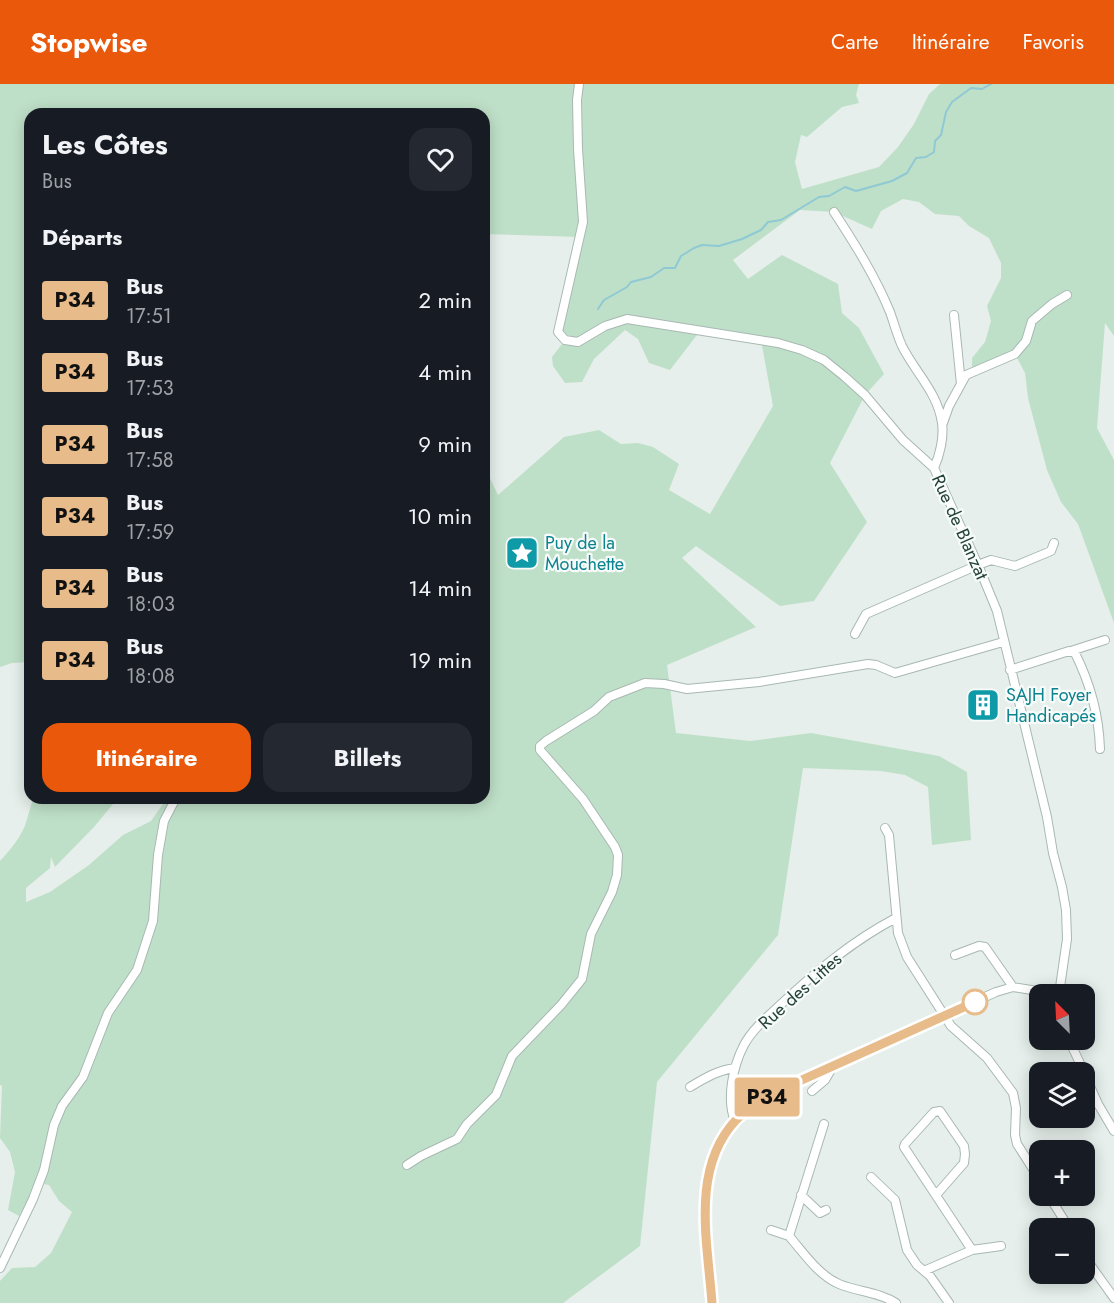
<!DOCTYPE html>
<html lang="fr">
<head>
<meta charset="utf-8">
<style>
  :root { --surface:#171b24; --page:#242831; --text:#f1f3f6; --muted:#9ea1a6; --accent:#ea580c }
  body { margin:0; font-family:Jost,sans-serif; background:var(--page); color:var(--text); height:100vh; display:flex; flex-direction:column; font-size:22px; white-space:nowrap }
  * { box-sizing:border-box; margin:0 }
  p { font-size:20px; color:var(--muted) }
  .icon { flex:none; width:33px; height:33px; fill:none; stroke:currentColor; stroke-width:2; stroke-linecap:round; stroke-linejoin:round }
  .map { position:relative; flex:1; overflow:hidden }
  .sheet { position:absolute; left:24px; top:24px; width:466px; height:696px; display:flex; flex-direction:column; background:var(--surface); border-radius:18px; box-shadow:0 3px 15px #0003 }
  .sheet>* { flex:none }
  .badge { padding:0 12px; border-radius:4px; font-size:21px; line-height:39px }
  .needle { width:39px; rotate:336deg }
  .tools { position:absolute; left:1029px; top:900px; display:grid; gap:12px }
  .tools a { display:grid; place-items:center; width:66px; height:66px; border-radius:12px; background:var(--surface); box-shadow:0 3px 15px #0003; font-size:30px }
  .map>.badge { position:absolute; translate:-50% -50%; box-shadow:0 0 0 3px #fff }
  h2 { padding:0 18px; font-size:22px; line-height:54px }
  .round { display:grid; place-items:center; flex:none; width:63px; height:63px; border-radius:18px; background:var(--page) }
  .headline { display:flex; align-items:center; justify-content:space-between; height:102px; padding:0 18px }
  h1 { font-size:28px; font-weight:700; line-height:45px }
  .cta { display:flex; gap:12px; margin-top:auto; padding:12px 18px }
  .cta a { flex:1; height:69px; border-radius:18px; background:var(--accent); color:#fff; font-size:24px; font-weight:700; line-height:69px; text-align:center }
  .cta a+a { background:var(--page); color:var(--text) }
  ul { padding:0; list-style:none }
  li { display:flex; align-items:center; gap:18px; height:72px; padding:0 18px }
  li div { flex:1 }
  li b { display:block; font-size:22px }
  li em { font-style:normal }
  li .badge { min-width:66px; font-weight:700; text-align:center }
  header { display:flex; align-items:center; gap:36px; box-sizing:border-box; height:84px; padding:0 30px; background:var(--accent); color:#fff }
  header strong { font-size:28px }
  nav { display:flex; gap:33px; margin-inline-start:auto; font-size:21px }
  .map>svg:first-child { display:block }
  .green { fill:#bfe0c8 }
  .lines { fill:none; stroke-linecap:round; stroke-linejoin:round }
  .stream { stroke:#8ec9d4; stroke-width:2 }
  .minor-casing { stroke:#a8b8b2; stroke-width:10 }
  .minor { stroke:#fff; stroke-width:8 }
  .line-casing { stroke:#fff; stroke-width:14 }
  .line { stroke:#e8bb8a; stroke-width:9 }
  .stop-dot { fill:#fff; stroke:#e8bb8a; stroke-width:3 }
  .labels { text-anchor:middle; stroke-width:4.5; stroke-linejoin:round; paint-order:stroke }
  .street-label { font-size:18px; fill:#24423a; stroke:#f7fbf9 }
  .culture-label { font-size:18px; fill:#0d838f; stroke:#f7fbf9; text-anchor:start }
</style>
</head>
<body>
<header>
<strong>Stopwise</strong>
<nav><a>Carte</a><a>Itinéraire</a><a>Favoris</a></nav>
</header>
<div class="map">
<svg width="1114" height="1219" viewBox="0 0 1114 1219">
  <rect width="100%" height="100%" fill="#e6efeb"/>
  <!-- green -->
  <path class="green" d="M 0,0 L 859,0 L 856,11 L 859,19 L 842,23 L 807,53 L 801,51 L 795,78 L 802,105 L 879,83 L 898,63 L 914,40 L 929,10 L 940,0 L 1114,0 L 1114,252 L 1105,239 L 1097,344 L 1114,376 L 1114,539 L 1078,440 L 1061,418 L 1047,386 L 1028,314 L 1025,289 L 1015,270 L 972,289 L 972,274 L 985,258 L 991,237 L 987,222 L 1001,194 L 1001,179 L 989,154 L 969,142 L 959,132 L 935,130 L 919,118 L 903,115 L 881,127 L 872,145 L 834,128 L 800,126 L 733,176 L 748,195 L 782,171 L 838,200 L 842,229 L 859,244 L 884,290 L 865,311 L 830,379 L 867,438 L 814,517 L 780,522 L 696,462 L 682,474 L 756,543 L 667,581 L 676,649 L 750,657 L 811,649 L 939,672 L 967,688 L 971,756 L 932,761 L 928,703 L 905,691 L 881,687 L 803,684 L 778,851 L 657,998 L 640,1162 L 563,1219 L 0,1219 L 0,1197 L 12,1184 L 35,1183 L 51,1169 L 72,1128 L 59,1117 L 49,1101 L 38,1099 L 19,1132 L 8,1126 L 15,1088 L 10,1068 L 0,1054 L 2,1002 L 0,1001 L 0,777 C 9,767 17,758 23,746 C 28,736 29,724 34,714 L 118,714 L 94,743 L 55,783 L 51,773 L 50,784 L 26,804 L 26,818 L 50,808 L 89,781 L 123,751 L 151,737 L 167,714 L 484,714 L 485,384 L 498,411 L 564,353 L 599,346 L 621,360 L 638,359 L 653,363 L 679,380 L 669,406 L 710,430 L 773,322 L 761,256 L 700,247 L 670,286 L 649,279 L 638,255 L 625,246 L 594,275 L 582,298 L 565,299 L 553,282 L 552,273 L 565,256 L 558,248 L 579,153 L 485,150 L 484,30 L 30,30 L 30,578 L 12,579 L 0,583 Z"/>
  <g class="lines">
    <!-- stream -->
    <path class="stream" d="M 598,225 L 604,216 L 627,203 L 631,198 L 651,193 L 664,184 L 675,184 L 681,172 L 694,164 L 702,161 L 719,162 L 742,155 L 761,146 L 768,138 L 781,136 L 819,113 L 829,112 L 845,103 L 856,107 L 892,97 L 907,89 L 916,74 L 926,73 L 934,68 L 935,57 L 941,51 L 946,28 L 952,18 L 971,4 L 982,5 L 991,0"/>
    <defs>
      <path id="minor" d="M 579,0 L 577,16 L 578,65 L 583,138 L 558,248 L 565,256 L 578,258 L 605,242 L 627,235 L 778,259 L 802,266 L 824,276 L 845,293 L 865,311 L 903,356 L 934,384 L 978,481 L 997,527 L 1047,733 L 1053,769 L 1062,803 L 1066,826 L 1067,855 L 1059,910
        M 834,128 C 855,160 875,192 890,228 C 894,239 897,251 902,262 C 915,288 938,309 942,339 C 944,353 940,371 934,384
        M 954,231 L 961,300
        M 943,339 L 949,322 L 966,291 L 1015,270 L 1026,257 L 1032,237 L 1052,220 L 1067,211
        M 855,550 L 866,530 L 978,481 L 991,476 L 1015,482 L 1051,467 L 1054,459
        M 1071,567 L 1105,556
        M 1010,586 L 1069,567 L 1075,569 C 1090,599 1099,632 1100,665
        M 885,744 L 889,751 L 898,849 L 907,873 L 951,942 L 987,974 L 1013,1009 L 1016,1024 L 1015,1051 L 1017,1060 L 1040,1096
        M 955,871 L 979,862 L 985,863 L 1013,903
        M 1069,956 L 1084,988
        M 1084,989 L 1098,1020 L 1114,1047
        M 690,1003 C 705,994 718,986 735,984
        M 812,1007 L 825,996 L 832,984
        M 735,1037 C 726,1015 733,982 744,961 C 752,946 766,934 778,923 C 814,889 852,857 896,834
        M 824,1040 L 789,1152 C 803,1168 818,1191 839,1200 C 858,1208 879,1208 896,1219
        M 407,1081 L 421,1072 L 457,1055 L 467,1040 L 496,1011 L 512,972 L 561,921 L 582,895 L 591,850 L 612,808 L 617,791 L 618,771 L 615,763 L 583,715 L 540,666 L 540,662 L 546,657 L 594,627 L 609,613 L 645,599 L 664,600 L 687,605 L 759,598 L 868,580 L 876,581 L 895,589 L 1003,558
        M 871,1093 L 895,1116 L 907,1166 L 917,1181 L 930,1192 L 949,1219
        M 801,1111 L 820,1129 L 826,1126
        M 936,1111 L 964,1079 L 965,1070 L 964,1062 L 940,1027 L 934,1028 L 905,1060 L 904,1063 L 972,1166
        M 1049,1112 L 1069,1144
        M 771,1146 L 789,1152
        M 1084,1172 L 1114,1214
        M 0,1184 L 33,1115 L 44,1086 L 54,1041 L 62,1022 L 83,993 L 108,929 L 137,886 L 153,837 L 158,771 L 164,737 L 176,714
        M 926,1186 L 972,1166 L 1001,1162
        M 712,1219 C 708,1160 690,1085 736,1036 C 746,1025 760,1017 773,1009 L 996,908 L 1013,903 L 1050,909"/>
    </defs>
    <!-- minor casing -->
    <use href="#minor" class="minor-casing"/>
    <!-- minor -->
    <use href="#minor" class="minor"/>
  </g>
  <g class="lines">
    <defs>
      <path id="line" d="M 712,1219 C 708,1160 690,1085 736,1036 C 746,1025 760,1017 773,1009 L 975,918"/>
    </defs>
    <!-- line casing -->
    <use href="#line" class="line-casing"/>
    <!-- line -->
    <use href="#line" class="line"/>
  </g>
  <!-- icons -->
  <defs>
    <symbol id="sight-square" viewBox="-11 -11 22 22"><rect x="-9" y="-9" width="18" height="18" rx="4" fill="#0f9aa8" stroke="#f7fbf9"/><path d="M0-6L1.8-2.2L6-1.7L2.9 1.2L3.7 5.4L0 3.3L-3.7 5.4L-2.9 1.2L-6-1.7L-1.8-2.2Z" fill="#fff"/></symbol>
    <symbol id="building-square" viewBox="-11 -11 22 22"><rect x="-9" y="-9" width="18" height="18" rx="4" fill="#0f9aa8" stroke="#f7fbf9"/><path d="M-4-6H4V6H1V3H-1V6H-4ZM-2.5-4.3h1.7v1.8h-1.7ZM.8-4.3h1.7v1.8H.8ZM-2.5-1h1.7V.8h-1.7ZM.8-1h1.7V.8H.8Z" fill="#fff"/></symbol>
  </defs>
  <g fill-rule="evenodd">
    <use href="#sight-square" x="503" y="450" width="38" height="38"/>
    <use href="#building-square" x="964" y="602" width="38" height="38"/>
  </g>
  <!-- markers -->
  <circle class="stop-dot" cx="975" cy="918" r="12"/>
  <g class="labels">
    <!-- street labels -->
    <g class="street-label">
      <text transform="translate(960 443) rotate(66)" y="6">Rue de Blanzat</text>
      <text transform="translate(800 907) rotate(-42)" y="6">Rue des Littes</text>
    </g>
    <!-- culture labels -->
    <g class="culture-label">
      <text x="545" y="465">Puy de la<tspan x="545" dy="21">Mouchette</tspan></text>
      <text x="1006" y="617">SAJH Foyer<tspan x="1006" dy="21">Handicapés</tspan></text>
    </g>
  </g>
</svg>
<div class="tools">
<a><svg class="needle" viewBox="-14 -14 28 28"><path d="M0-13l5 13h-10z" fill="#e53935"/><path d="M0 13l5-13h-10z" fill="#9ea1a6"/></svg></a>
<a><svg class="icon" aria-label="layers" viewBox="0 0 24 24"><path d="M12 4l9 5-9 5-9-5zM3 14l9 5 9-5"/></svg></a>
<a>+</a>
<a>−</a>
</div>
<b class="badge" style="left:767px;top:1013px;background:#e8bb8a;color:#111">P34</b>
<section class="sheet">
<div class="headline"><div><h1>Les Côtes</h1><p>Bus</p></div><a class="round"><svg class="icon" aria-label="heart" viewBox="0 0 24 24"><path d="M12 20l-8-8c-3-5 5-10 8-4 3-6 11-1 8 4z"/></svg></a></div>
<h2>Départs</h2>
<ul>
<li><span class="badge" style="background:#e8bb8a;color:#111">P34</span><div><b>Bus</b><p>17:51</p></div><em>2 min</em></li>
<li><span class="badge" style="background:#e8bb8a;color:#111">P34</span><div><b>Bus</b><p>17:53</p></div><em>4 min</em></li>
<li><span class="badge" style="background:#e8bb8a;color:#111">P34</span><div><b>Bus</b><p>17:58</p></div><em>9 min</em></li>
<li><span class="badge" style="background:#e8bb8a;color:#111">P34</span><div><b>Bus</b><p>17:59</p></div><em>10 min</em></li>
<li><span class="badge" style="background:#e8bb8a;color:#111">P34</span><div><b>Bus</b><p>18:03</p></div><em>14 min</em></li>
<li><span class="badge" style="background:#e8bb8a;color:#111">P34</span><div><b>Bus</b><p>18:08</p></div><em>19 min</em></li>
</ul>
<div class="cta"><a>Itinéraire</a><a>Billets</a></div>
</section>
</div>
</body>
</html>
